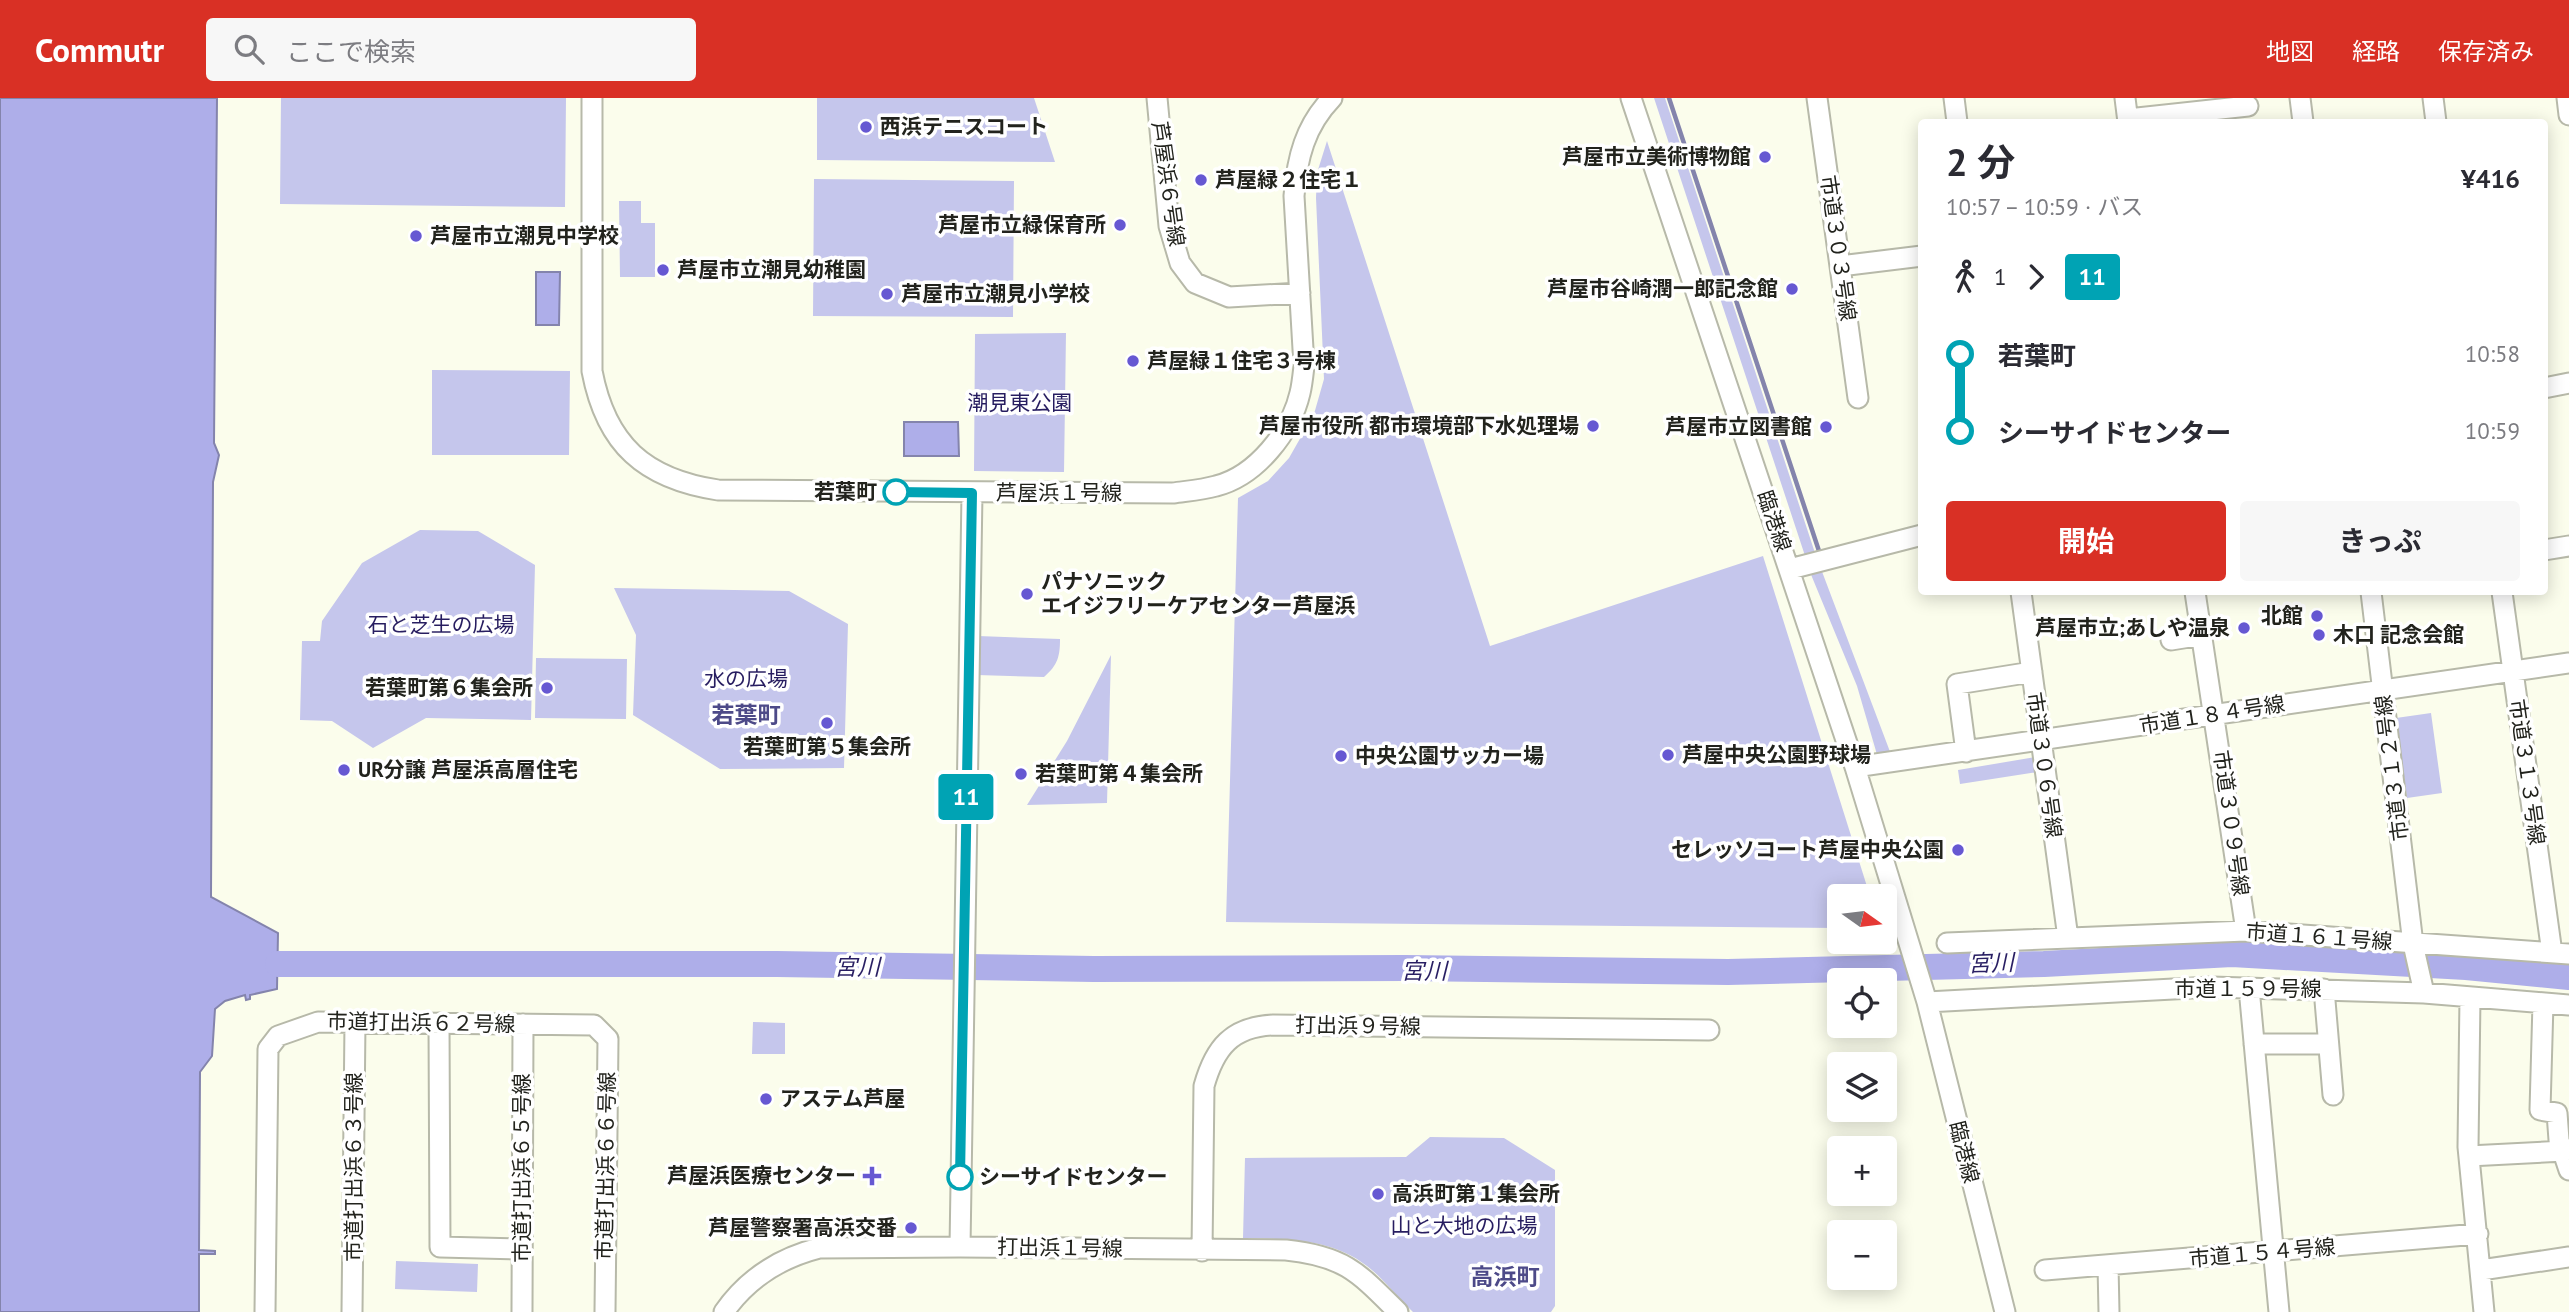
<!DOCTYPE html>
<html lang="ja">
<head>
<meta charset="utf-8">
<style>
  :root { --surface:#fff; --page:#f7f7f7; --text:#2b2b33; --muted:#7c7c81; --accent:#d93025 }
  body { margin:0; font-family:"PT Sans","Noto Sans JP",sans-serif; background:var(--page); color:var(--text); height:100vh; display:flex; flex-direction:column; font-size:26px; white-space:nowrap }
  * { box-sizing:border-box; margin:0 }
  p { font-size:23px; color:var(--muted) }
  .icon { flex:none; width:38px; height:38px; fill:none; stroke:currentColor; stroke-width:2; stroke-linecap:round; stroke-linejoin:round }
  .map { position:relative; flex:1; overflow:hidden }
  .details { position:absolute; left:1918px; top:21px; width:630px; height:476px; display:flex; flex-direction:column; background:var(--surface); border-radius:7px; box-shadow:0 4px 18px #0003 }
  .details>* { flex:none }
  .badge { padding:0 14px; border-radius:5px; font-size:24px; line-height:46px }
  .needle { width:46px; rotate:104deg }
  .fabs { position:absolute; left:1827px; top:786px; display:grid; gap:14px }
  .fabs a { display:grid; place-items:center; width:70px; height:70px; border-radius:7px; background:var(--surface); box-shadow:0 4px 18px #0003; font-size:35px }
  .map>.badge { position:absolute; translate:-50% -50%; box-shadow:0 0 0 4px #fff }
  .legs { display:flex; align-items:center; gap:10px; height:77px; padding:0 28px; font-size:23px }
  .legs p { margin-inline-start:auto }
  .overview { display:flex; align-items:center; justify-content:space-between; height:119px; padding:0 28px }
  h1 { font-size:38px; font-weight:700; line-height:52px }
  .action { display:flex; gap:14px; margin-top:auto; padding:14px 28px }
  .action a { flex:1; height:80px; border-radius:7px; background:var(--accent); color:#fff; font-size:28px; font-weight:700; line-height:80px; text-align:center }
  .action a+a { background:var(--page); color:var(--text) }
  ul { padding:0 28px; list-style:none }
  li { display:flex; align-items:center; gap:24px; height:77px; font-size:26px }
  li i { display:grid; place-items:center; width:10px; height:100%; margin:0 9px; background:currentColor }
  li i::after { content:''; width:18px; height:18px; margin:-9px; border:5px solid; border-radius:50%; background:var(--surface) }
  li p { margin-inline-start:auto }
  li:first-child i { background:linear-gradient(#0000 50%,currentColor 0) }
  li:last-child i { background:linear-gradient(currentColor 50%,#0000 0) }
  header { display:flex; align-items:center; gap:42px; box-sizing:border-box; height:98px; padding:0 35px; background:var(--accent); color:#fff }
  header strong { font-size:33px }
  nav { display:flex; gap:38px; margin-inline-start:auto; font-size:24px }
  .search { width:490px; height:63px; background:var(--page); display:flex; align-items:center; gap:18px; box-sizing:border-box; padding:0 24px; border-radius:7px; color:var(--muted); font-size:26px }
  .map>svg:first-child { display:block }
  .green { fill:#c5c6ec }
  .water { fill:#aeaee9; stroke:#8484ac; stroke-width:2 }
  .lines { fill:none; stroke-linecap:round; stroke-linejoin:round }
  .stream { stroke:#8484ac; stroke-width:4.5 }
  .river { stroke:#aeaee9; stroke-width:26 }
  .minor-casing { stroke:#b7b9a9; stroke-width:23 }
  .minor { stroke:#fff; stroke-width:19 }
  .line-1-casing { stroke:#fff; stroke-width:16 }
  .line-1 { stroke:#00a3b4; stroke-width:10 }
  .poi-dot { fill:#6658d2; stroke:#fff; stroke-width:2.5 }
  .stop-1-dot { fill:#fff; stroke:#00a3b4; stroke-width:3.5 }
  .labels { text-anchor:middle; stroke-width:7; stroke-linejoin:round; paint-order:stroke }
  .poi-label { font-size:21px; font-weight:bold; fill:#22231d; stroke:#fff; text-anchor:start }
  .street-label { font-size:21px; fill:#22231d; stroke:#fff }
  .park-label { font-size:21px; fill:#271d60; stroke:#fff }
  .stop-label { font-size:21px; font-weight:bold; fill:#22231d; stroke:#fff; text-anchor:end }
  .neighbourhood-label { font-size:23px; font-weight:bold; fill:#4d4a88; stroke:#fff }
  .water-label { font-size:23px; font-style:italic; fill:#291f63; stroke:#fff }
</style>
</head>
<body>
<header>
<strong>Commutr</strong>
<div class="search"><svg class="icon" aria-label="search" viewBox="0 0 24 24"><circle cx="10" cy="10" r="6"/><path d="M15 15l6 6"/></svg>ここで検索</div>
<nav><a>地図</a><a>経路</a><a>保存済み</a></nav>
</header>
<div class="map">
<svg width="2569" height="1214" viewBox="0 0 2569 1214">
  <rect width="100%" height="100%" fill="#fbfdec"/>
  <!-- green -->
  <path class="green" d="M 281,0 L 566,0 L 565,109 L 280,106 Z
    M 817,0 L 1034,0 L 1055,64 L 817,62 Z
    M 1654,0 L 1665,0 L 1815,455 L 1892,659 L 1878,660 L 1857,588 L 1812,479 Z
    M 1327,43 L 1490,548 L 1763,458 L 1870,798 L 1839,798 L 1839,830 L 1226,824 L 1238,400 L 1268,383 L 1289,360 L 1314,316 L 1324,281 L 1316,100 L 1317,75 Z
    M 814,81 L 1014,83 L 1013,219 L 813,218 Z
    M 619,103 L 641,103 L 641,125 L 655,125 L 655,179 L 620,179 Z
    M 1066,235 L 1064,374 L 974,373 L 975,236 Z
    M 432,272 L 570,273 L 569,357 L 432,357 Z
    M 420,432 L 478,433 L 535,467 L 531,622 L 426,620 L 373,650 L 332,623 L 300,622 L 302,543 L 320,543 L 322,523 L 362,465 Z
    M 614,490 L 789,493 L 848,526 L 844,670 L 720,671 L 633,617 L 636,537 Z
    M 978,538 L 1060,541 C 1060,558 1058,567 1044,579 L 977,577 Z
    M 1111,557 L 1107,705 L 1027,707 L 1067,643 Z
    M 536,560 L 627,561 L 626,621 L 535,620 Z
    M 2431,615 L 2442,695 L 2407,700 L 2396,620 Z
    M 2036,659 L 2038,674 L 1960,686 L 1958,672 Z
    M 753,924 L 785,925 L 785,956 L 752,956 Z
    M 1430,1039 L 1504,1040 L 1555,1072 L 1555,1208 L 1551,1214 L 1413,1214 C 1397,1199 1384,1181 1367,1168 C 1332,1140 1286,1141 1243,1140 L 1245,1060 L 1406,1059 Z
    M 396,1163 L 478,1166 L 477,1194 L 395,1191 Z"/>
  <!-- water -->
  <path class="water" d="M 0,0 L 217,0 L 214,345 L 219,357 L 213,384 L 211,799 L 278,835 L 277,891 L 250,897 L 250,901 L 246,902 L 245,897 L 225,903 L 215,911 L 212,958 L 200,974 L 199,1152 L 215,1153 L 215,1156 L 199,1156 L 199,1214 L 0,1214 Z
    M 536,174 L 560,174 L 559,227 L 536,227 Z
    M 958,324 L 959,358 L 904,358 L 904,324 Z"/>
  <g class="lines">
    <!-- stream -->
    <path class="stream" d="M 1669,0 L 1820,456"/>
    <!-- river -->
    <path class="river" d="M 278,866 L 777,866 L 1094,871 L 1405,870 L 1728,874 L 2044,866 L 2232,856 L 2466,869 L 2569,879"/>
    <defs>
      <path id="minor" d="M 592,0 L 592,273 C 606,347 645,381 718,392 L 1173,395 C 1187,393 1202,392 1216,388 C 1256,378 1291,334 1300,295 C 1302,287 1303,277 1304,268 L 1294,98 C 1297,60 1305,28 1332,0
        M 1157,0 L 1169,128 L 1180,165 L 1195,185 L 1229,199 L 1300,195
        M 1631,0 L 1855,669 L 1927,904 L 2005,1214
        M 1817,0 L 1858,300
        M 1954,0 L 1957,24
        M 2125,0 L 2128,24
        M 2300,0 L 2303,24
        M 2433,0 L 2436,24
        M 2567,0 L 2569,17
        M 2128,21 L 2248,8
        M 1840,168 L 1922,158
        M 2544,290 L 2569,285
        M 2544,452 L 2569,448
        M 1790,471 L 1922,437
        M 2021,494 L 2068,840
        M 2195,494 L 2246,833
        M 2371,494 L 2413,846 L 2424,895
        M 2502,494 L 2552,855
        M 2171,542 L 2202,537
        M 1966,654 L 1957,586 L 2032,574
        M 1855,669 L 2569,565
        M 1947,845 L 2246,833 L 2569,856
        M 2249,890 L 2279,1214
        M 2324,891 L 2333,997
        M 2470,899 L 2468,1049 L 2484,1214
        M 1927,904 L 2211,889 L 2424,895 L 2569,907
        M 2543,905 L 2540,1012 L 2557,1015 L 2559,1042 L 2569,1072
        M 439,925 L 440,1149 L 522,1151
        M 2254,946 L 2328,946
        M 2469,1058 L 2564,1053
        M 960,1149 L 972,395
        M 1202,1153 L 1204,988 C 1215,949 1232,929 1273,927 L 1709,932
        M 2108,1167 L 2109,1214
        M 2045,1172 L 2478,1136
        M 2481,1172 L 2569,1159
        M 265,1214 L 268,951 L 278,938 L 318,924 L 594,927 L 608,941 L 605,1214
        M 352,1214 L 355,924
        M 522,1214 L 523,926
        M 724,1214 C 747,1181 780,1160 819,1150 L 960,1149 L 1286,1152 C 1344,1158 1358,1174 1398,1214"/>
    </defs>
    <!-- minor casing -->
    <use href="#minor" class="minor-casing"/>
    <!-- minor -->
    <use href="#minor" class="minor"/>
  </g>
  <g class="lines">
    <defs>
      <path id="line-1" d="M 896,394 L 972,395 L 960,1079"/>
    </defs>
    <!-- line-1 casing -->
    <use href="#line-1" class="line-1-casing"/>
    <!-- line-1 -->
    <use href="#line-1" class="line-1"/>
  </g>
  <!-- markers -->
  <g class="poi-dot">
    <circle cx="866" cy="29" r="7"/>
    <circle cx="1765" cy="59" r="7"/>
    <circle cx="1201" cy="82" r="7"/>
    <circle cx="1120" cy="127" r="7"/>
    <circle cx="416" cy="138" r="7"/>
    <circle cx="663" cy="172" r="7"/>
    <circle cx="1792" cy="191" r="7"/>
    <circle cx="887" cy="196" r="7"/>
    <circle cx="1133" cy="263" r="7"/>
    <circle cx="1593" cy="328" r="7"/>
    <circle cx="1826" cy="329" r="7"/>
    <circle cx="1027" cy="496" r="7"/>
    <circle cx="2317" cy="518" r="7"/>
    <circle cx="2244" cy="530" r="7"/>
    <circle cx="2319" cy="537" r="7"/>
    <circle cx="547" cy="590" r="7"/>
    <circle cx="827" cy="625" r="7"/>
    <circle cx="1668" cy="657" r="7"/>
    <circle cx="1341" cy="658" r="7"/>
    <circle cx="344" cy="672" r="7"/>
    <circle cx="1021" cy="676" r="7"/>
    <circle cx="1958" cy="752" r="7"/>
    <circle cx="766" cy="1001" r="7"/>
    <path d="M868.5 1067.5h7v7h7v7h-7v7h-7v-7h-7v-7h7z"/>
    <circle cx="1378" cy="1096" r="7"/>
    <circle cx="911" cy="1130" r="7"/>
  </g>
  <g class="stop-1-dot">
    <circle cx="896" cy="394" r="12"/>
    <circle cx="960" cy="1079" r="12"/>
  </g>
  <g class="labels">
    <!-- poi labels -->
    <g class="poi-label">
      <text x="880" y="36">西浜テニスコート</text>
      <text x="1751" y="66" text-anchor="end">芦屋市立美術博物館</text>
      <text x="1215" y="89">芦屋緑２住宅１</text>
      <text x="1106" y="134" text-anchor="end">芦屋市立緑保育所</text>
      <text x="430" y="145">芦屋市立潮見中学校</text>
      <text x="677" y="179">芦屋市立潮見幼稚園</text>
      <text x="1778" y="198" text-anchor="end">芦屋市谷崎潤一郎記念館</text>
      <text x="901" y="203">芦屋市立潮見小学校</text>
      <text x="1147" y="270">芦屋緑１住宅３号棟</text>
      <text x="1579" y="335" text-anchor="end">芦屋市役所 都市環境部下水処理場</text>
      <text x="1812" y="336" text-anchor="end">芦屋市立図書館</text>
      <text x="1041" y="491">パナソニック<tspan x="1041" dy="24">エイジフリーケアセンター芦屋浜</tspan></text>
      <text x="2303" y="525" text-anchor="end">北館</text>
      <text x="2230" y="537" text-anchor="end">芦屋市立;あしや温泉</text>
      <text x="2333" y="544">木口 記念会館</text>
      <text x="533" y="597" text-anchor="end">若葉町第６集会所</text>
      <text x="827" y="656" text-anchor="middle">若葉町第５集会所</text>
      <text x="1682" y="664">芦屋中央公園野球場</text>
      <text x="1355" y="665">中央公園サッカー場</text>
      <text x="358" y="679">UR分譲 芦屋浜高層住宅</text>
      <text x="1035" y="683">若葉町第４集会所</text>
      <text x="1944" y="759" text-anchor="end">セレッソコート芦屋中央公園</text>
      <text x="780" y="1008">アステム芦屋</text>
      <text x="856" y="1085" text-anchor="end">芦屋浜医療センター</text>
      <text x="1392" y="1103">高浜町第１集会所</text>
      <text x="897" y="1137" text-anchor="end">芦屋警察署高浜交番</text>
    </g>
    <!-- street labels -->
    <g class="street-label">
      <text transform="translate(1168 86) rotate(82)" y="7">芦屋浜６号線</text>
      <text transform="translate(1838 150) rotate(82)" y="7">市道３０３号線</text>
      <text x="1059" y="402">芦屋浜１号線</text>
      <text transform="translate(1774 423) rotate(71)" y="7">臨港線</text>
      <text transform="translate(2212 617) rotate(-9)" y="7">市道１８４号線</text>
      <text transform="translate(2044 667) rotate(82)" y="7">市道３０６号線</text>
      <text transform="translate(2392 670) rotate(-97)" y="7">市道３１２号線</text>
      <text transform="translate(2527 674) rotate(82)" y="7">市道３１３号線</text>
      <text transform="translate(2231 725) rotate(82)" y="7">市道３０９号線</text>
      <text transform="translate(2319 839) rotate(4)" y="7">市道１６１号線</text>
      <text x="2248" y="898">市道１５９号線</text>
      <text transform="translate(421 925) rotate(1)" y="7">市道打出浜６２号線</text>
      <text transform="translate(1358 928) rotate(1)" y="7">打出浜９号線</text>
      <text transform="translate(1964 1054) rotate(76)" y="7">臨港線</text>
      <text transform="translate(606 1068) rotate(-89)" y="7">市道打出浜６６号線</text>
      <text transform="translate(354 1069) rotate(-90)" y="7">市道打出浜６３号線</text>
      <text transform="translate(522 1070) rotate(-90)" y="7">市道打出浜６５号線</text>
      <text transform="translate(1060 1150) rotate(1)" y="7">打出浜１号線</text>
      <text transform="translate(2262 1155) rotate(-5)" y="7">市道１５４号線</text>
    </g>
    <!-- park labels -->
    <g class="park-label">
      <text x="1020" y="312">潮見東公園</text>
      <text x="441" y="534">石と芝生の広場</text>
      <text x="746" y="588">水の広場</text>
      <text x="1464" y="1135">山と大地の広場</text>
    </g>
    <!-- stop labels -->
    <g class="stop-label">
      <text x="877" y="401">若葉町</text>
      <text x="979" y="1086" text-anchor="start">シーサイドセンター</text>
    </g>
    <!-- neighbourhood labels -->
    <g class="neighbourhood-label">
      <text x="746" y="625">若葉町</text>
      <text x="1505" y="1187">高浜町</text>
    </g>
    <!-- water labels -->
    <g class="water-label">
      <text transform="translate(1991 865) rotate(-2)" y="8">宮川</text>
      <text x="857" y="877">宮川</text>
      <text x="1424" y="881">宮川</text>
    </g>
  </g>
</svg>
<div class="fabs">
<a><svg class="needle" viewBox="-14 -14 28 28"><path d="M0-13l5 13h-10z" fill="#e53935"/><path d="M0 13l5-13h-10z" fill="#7c7c81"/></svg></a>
<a><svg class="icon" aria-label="locate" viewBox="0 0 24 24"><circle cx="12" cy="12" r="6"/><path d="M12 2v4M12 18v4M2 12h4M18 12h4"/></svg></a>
<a><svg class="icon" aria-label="layers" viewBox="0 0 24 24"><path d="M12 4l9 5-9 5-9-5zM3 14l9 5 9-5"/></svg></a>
<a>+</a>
<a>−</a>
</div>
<b class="badge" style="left:966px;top:699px;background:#00a3b4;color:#fff">11</b>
<section class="details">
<div class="overview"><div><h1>2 分</h1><p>10:57 – 10:59 · バス</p></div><b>¥416</b></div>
<div class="legs"><svg class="icon" aria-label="walk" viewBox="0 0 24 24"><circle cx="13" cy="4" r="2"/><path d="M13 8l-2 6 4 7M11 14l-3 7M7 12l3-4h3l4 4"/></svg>1<svg class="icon" aria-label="forward" viewBox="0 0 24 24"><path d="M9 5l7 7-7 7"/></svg><b class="badge" style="background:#00a3b4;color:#fff">11</b></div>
<ul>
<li><i style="color:#00a3b4"></i><b>若葉町</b><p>10:58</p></li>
<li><i style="color:#00a3b4"></i><b>シーサイドセンター</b><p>10:59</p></li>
</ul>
<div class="action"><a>開始</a><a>きっぷ</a></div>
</section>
</div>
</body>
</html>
